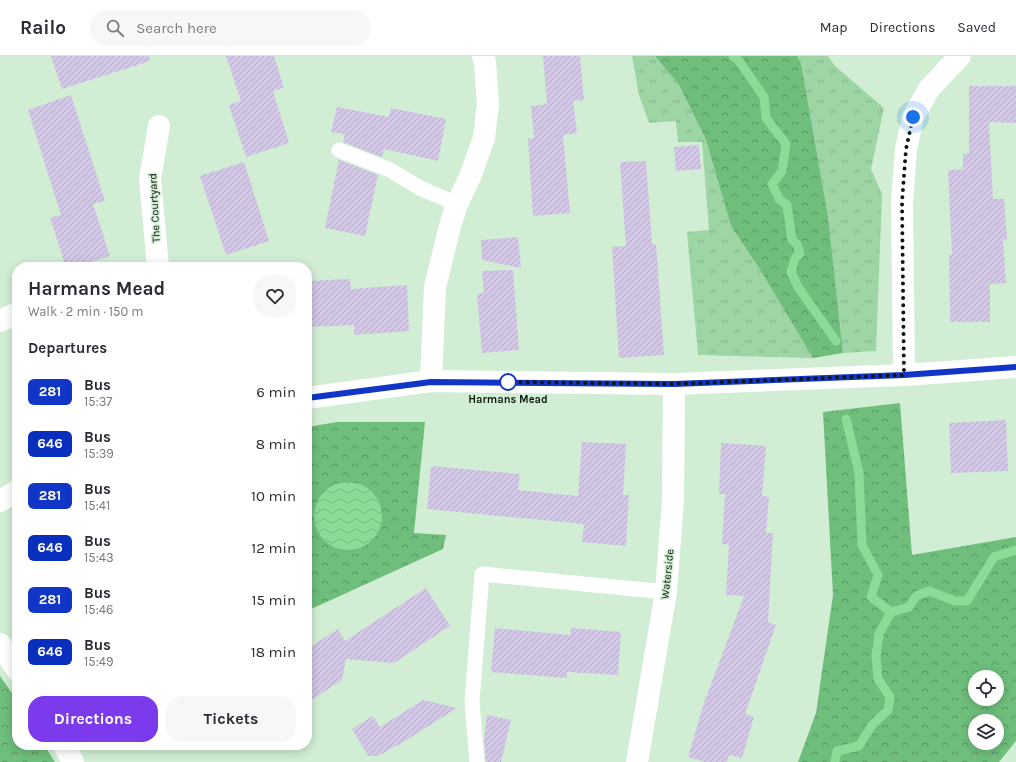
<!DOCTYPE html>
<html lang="en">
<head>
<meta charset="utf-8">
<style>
  :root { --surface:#fff; --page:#f7f7f7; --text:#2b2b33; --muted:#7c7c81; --line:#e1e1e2; --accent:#7c3aed }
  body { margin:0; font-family:Karla,sans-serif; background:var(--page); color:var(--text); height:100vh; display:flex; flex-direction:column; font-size:15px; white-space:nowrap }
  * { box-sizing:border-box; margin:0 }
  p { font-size:13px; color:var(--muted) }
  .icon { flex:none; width:22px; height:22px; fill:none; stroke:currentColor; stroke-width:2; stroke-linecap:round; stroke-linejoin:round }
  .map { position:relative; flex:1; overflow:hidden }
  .side { position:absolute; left:12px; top:206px; width:300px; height:488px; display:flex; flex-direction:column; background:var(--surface); border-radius:16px; box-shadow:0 2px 10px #0003 }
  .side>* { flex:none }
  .badge { padding:0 8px; border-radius:6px; font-size:14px; line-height:26px }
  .fabs { position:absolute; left:968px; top:614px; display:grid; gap:8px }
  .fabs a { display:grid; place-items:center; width:36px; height:36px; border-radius:50%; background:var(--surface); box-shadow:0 2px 10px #0003; font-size:20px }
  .you { position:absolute; width:20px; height:20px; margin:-10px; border:3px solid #fff; border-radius:50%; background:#1a73e8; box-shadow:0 0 0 6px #1a73e833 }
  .map>.badge { position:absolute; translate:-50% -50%; box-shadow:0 0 0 2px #fff }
  h2 { padding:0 16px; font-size:15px; line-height:36px }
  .round { display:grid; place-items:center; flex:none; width:42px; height:42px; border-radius:16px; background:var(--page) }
  .overview { display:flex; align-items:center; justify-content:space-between; height:68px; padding:0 16px }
  h1 { font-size:19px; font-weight:700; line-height:30px }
  .button { display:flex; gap:8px; margin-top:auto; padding:8px 16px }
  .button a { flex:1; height:46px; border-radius:16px; background:var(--accent); color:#fff; font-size:16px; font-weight:700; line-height:46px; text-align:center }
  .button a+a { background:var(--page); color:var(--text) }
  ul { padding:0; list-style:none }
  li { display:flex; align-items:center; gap:12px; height:52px; padding:0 16px }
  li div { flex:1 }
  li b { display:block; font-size:15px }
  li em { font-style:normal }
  li .badge { min-width:44px; font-weight:700; text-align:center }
  header { display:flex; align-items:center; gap:24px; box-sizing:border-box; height:56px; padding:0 20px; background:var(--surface); border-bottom:1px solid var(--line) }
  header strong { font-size:19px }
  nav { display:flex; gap:22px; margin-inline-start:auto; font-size:14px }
  .search { width:280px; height:36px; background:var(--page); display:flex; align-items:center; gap:10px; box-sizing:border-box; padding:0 14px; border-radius:16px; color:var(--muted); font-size:15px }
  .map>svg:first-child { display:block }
  .grass { fill:url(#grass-tufts) }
  .forest { fill:url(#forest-crowns); fill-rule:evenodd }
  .water { fill:url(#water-waves) }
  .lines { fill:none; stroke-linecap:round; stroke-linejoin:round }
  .stream { stroke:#8cdc98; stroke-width:9 }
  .building { fill:url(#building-hatch) }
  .lane { stroke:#fff; stroke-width:15 }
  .street { stroke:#fff; stroke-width:22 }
  .secondary { stroke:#fff; stroke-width:22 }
  .line-casing { stroke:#fff; stroke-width:9 }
  .line { stroke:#1135c6; stroke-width:6 }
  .walk { stroke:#0c160d; stroke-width:4; stroke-dasharray:0 7.2 }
  .stop-dot { fill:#fff; stroke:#1135c6; stroke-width:2 }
  .labels { text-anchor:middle; stroke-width:3; stroke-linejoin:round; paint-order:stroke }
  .street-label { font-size:11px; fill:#0c160d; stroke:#d1eed4 }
  .stop-label { font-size:11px; font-weight:bold; fill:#0c160d; stroke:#d1eed4 }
</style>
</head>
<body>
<header>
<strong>Railo</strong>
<div class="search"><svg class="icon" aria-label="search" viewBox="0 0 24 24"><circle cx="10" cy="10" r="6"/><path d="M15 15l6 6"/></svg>Search here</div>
<nav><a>Map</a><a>Directions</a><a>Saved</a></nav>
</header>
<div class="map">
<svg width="1016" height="706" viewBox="0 0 1016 706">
  <defs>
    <pattern id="grass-tufts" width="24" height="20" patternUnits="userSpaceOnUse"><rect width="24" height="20" fill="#9ed5a5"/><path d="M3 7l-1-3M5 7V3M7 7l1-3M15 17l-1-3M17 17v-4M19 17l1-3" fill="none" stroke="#87b68d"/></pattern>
    <pattern id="forest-crowns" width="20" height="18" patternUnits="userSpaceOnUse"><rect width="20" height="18" fill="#6fbe7c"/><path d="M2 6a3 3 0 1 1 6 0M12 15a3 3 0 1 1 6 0" fill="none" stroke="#5a9964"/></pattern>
    <pattern id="water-waves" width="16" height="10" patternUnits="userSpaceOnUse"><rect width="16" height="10" fill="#8cdc98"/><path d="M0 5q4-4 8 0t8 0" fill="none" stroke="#78bc82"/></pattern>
    <pattern id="building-hatch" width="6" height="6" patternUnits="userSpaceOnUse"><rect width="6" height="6" fill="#d4c8e7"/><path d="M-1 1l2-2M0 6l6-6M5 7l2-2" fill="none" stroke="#b5abc5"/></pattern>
  </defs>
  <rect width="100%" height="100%" fill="#d1eed4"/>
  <!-- grass -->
  <path class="grass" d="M 632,0 L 655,0 L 679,29 L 706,84 L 731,170 L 759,212 L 813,302 L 698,299 L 687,176 L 709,174 L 702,86 L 678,86 L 676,65 L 649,67 L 639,39 Z
    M 797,0 L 828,0 L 835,10 L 884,52 L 871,113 L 882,138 L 876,295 L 843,297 L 828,160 L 801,7 Z"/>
  <!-- forest -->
  <path class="forest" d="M 655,0 L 797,0 L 801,7 L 828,160 L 843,297 L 813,302 L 759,212 L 731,170 L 706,84 L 679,29 Z
    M 900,347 L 912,499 L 1016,481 L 1016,685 L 999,706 L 798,706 L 816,657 L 833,539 L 823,356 ZM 975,621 L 997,621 L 997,643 L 975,643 ZM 975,665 L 997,665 L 997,687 L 975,687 Z
    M 337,366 L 425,366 L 414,477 L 446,479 L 443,493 L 309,554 L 307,552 L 307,371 Z
    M 0,620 L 17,644 L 17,689 L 44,689 L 55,706 L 0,706 Z"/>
  <!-- water -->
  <path class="water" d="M314 460a34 34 0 1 1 68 0a34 34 0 1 1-68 0Z"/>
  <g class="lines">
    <!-- stream -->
    <path class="stream" d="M 733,0 L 739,5 L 764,41 L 766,62 L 786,88 L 782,115 L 772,128 L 779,143 L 787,149 L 792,184 L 797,188 L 800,198 L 795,202 L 791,216 L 798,231 L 836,285
      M 846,363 L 859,417 L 862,489 L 878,519 L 871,541 L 891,556
      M 835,706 L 837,695 L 859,690 L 872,669 L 888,654 L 890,641 L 878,623 L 876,599 L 879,578 L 891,556 L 909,551 L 916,540 L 929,535 L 955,545 L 967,545 L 994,501 L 1016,494"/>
  </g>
  <!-- building -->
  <path class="building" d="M 51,0 L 149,0 L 150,5 L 62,33 Z
    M 226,0 L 274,0 L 284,32 L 273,35 L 289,87 L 246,101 L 229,49 L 241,45 Z
    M 543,0 L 580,0 L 584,44 L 573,45 L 577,77 L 563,79 L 570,157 L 533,160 L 528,83 L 534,82 L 531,50 L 547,48 Z
    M 969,30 L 1016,30 L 1016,67 L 989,66 L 993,143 L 1004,143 L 1007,183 L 1003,184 L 1006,227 L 990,228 L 990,266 L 950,266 L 949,199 L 952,198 L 948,114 L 963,113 L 963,98 L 969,97 Z
    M 71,39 L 105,145 L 93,148 L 110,200 L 75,211 L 66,211 L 50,162 L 61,159 L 28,54 Z
    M 337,51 L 389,61 L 391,52 L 446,63 L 438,105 L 384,93 L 382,101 L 343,86 L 345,78 L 331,76 Z
    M 699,89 L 701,113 L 676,115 L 674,91 Z
    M 339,104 L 378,119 L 365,180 L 325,172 Z
    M 646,105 L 652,188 L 656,188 L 664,299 L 619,302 L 612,191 L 626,190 L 620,106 Z
    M 244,106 L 269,185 L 226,199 L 200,120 Z
    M 518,181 L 521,212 L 482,204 L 481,184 Z
    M 513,214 L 519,294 L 482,297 L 477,238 L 484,237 L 482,215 Z
    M 350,223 L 351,233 L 407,229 L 409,275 L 354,279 L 354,269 L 307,271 L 307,225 Z
    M 1006,364 L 1008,415 L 951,417 L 949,367 Z
    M 582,386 L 626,388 L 623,439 L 629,439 L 626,490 L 582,486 L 584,468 L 427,453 L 431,410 L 520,418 L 518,434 L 578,440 Z
    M 721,387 L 766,390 L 762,440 L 769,441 L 766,477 L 773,477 L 768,566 L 776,569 L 745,658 L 754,661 L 742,702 L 729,699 L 727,706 L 705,706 L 688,701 L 704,647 L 744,540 L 726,539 L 729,489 L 722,488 L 725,438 L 719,438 Z
    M 426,532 L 450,570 L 394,607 L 346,603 L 342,624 L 307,647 L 307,593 L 338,573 L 345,585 Z
    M 495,572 L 570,579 L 571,572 L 621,576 L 618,619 L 567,616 L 567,622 L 491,616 Z
    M 423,644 L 457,652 L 397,690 L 397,689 L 378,700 L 368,700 L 352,673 L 373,660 L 380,671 Z
    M 487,659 L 511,664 L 501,706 L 486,706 L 484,685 Z"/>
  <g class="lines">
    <!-- lane -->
    <path class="lane" d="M 339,94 L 390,114 L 420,132 L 457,148
      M 477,706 L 472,645 L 482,518 L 666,536"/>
    <!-- street -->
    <path class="street" d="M 158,211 L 150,123 L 159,70
      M 0,265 L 17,257
      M 904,319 L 902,146 L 906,93 L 913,61 L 929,33 L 960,0
      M 431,325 L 435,231 L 450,170 L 457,148 L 470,121 L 484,82 L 488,48 L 485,6 L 483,0
      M 0,588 L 17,614
      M 64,689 L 73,706
      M 637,706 L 666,536 L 673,444 L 674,328"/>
    <!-- secondary -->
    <path class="secondary" d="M 307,342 L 431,325 L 674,328 L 904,319 L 1016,311
      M 0,445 L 17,435"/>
  </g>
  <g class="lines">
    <defs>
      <path id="line" d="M 307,342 L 431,326 L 674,328 L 904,319 L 1016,311"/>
    </defs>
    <!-- line casing -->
    <use href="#line" class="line-casing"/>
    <!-- line -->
    <use href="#line" class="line"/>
    <!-- walk -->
    <path class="walk" d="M 508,326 L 507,326 L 674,328 L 904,319 L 902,146 L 906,93 L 913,61"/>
  </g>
  <!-- markers -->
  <circle class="stop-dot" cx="508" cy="326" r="8"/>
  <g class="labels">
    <!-- street labels -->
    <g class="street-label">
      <text transform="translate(154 152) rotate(-93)" y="4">The Courtyard</text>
      <text transform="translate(667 518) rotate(-84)" y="4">Waterside</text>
    </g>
    <!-- stop labels -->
    <g class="stop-label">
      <text x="508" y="347">Harmans Mead</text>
    </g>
  </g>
</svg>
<div class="fabs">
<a><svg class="icon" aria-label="locate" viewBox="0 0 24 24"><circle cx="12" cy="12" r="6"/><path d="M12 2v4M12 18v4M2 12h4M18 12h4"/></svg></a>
<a><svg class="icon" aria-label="layers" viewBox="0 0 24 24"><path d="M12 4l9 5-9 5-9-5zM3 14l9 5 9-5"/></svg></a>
</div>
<div class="you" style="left:913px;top:61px"></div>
<section class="side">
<div class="overview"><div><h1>Harmans Mead</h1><p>Walk · 2 min · 150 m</p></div><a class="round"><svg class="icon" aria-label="heart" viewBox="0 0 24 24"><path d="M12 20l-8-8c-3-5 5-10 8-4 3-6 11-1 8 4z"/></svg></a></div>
<h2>Departures</h2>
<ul>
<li><span class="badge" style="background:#1135c6;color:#fff">281</span><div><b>Bus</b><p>15:37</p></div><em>6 min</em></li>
<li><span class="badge" style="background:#0a2ebe;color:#fff">646</span><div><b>Bus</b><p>15:39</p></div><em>8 min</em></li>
<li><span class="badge" style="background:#1135c6;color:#fff">281</span><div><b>Bus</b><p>15:41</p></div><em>10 min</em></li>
<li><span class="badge" style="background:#0a2ebe;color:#fff">646</span><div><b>Bus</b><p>15:43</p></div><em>12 min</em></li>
<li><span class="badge" style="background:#1135c6;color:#fff">281</span><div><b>Bus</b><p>15:46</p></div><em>15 min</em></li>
<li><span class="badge" style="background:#0a2ebe;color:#fff">646</span><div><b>Bus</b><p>15:49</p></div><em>18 min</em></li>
</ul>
<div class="button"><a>Directions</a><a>Tickets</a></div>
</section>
</div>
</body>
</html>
